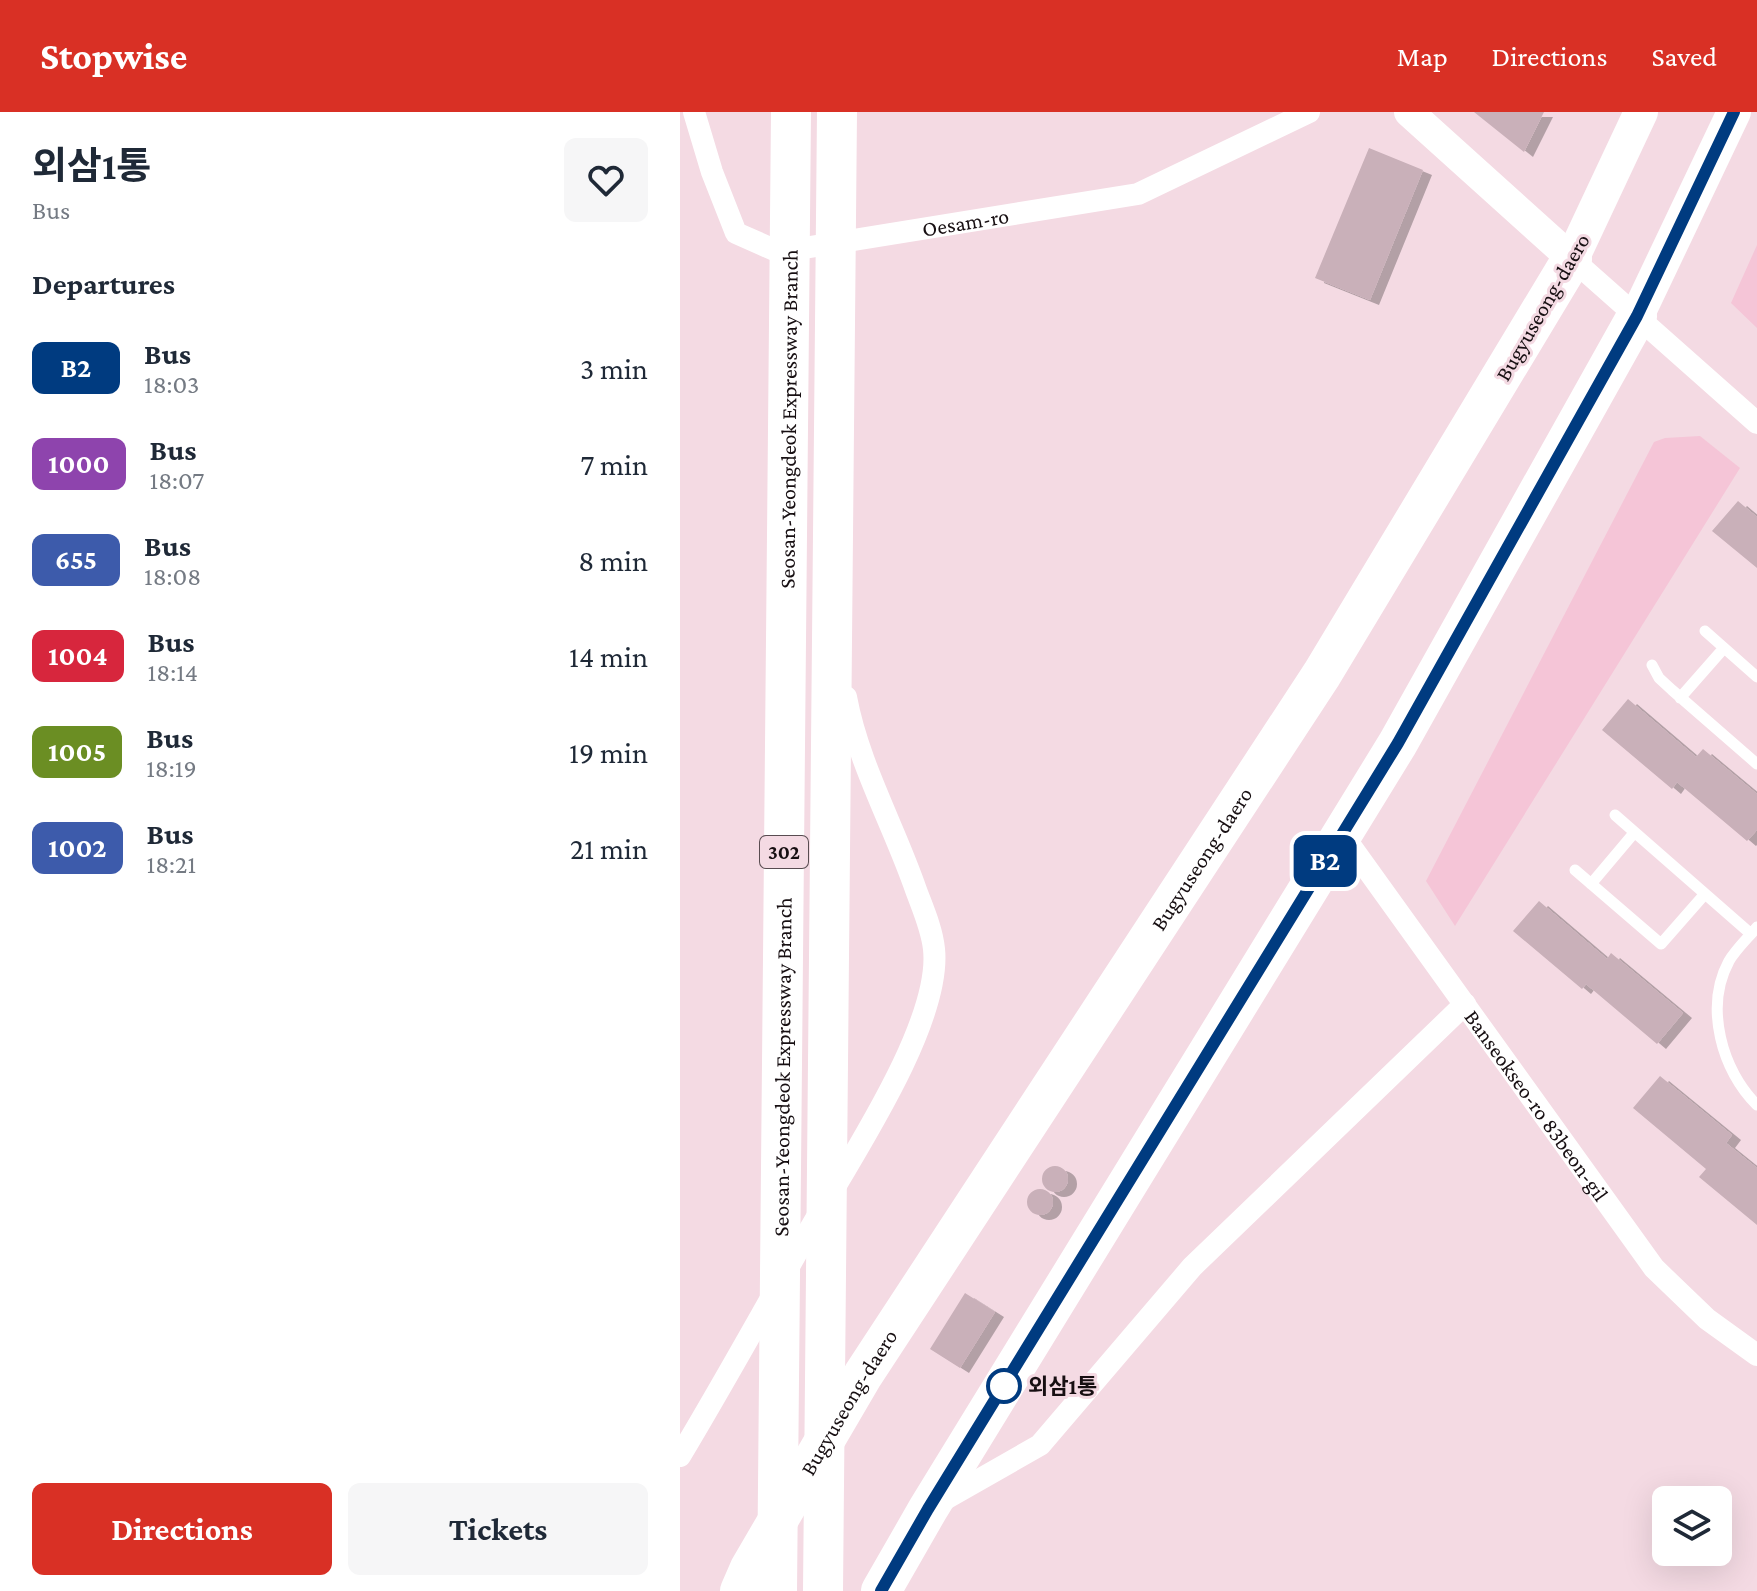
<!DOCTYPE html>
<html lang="en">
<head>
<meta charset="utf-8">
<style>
  :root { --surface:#fff; --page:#f6f6f7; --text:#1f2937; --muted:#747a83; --accent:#d93025 }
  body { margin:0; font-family:"Crimson Pro","Noto Sans KR",serif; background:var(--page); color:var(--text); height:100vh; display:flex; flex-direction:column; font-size:30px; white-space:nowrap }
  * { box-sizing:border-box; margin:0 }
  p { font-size:26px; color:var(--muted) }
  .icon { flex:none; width:44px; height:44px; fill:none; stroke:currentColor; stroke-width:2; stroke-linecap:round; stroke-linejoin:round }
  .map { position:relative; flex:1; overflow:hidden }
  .details { display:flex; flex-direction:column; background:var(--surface); width:680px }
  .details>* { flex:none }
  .badge { padding:0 16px; border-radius:12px; font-size:28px; line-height:52px }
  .fabs { position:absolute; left:972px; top:1374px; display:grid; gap:16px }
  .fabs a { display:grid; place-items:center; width:80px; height:80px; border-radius:12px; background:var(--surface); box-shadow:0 8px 32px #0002; font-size:40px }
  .map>.badge { position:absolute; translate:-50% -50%; box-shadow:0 0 0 4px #fff }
  h2 { padding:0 32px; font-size:30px; line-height:72px }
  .round { display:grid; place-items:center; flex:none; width:84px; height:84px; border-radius:12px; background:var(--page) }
  .summary { display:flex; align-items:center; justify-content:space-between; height:136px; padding:0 32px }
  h1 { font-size:38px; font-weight:700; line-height:60px }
  .action { display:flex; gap:16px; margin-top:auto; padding:16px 32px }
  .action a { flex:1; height:92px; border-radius:12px; background:var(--accent); color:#fff; font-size:32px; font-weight:700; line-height:92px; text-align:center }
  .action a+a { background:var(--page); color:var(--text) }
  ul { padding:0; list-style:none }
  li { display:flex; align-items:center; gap:24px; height:96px; padding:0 32px }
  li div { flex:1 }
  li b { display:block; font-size:30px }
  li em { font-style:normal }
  li .badge { min-width:88px; font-weight:700; text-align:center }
  header { display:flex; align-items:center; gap:48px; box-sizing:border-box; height:112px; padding:0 40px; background:var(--accent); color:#fff }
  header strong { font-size:38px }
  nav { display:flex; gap:44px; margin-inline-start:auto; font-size:28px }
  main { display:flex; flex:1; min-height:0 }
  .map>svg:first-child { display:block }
  .green { fill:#f5c5d7 }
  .building { fill:#c9b0b9; filter:url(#shadow) }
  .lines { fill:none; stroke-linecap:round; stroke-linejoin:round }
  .lane { stroke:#fff; stroke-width:11 }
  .street { stroke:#fff; stroke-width:22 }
  .secondary { stroke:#fff; stroke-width:30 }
  .primary { stroke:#fff; stroke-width:34 }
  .highway { stroke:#fff; stroke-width:40 }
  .line-casing { stroke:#fff; stroke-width:18 }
  .line { stroke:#003b80; stroke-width:12 }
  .stop-dot { fill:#fff; stroke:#003b80; stroke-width:4 }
  .labels { text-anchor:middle; stroke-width:6; stroke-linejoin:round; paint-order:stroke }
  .shield { fill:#f4dae3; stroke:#594c51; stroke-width:2 }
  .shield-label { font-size:20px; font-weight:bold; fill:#170f12 }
  .street-label { font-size:22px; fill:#170f12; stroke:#f4dae3 }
  .stop-label { font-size:22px; font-weight:bold; fill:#170f12; stroke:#f4dae3; text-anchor:start }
</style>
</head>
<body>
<header>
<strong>Stopwise</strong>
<nav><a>Map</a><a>Directions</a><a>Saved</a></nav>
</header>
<main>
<section class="details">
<div class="summary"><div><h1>외삼1통</h1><p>Bus</p></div><a class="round"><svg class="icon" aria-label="heart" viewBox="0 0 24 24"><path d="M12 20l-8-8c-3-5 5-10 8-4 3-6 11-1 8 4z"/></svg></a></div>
<h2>Departures</h2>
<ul>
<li><span class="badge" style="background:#003b80;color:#fff">B2</span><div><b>Bus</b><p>18:03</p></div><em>3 min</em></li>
<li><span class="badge" style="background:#8e44ad;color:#fff">1000</span><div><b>Bus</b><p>18:07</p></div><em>7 min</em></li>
<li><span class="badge" style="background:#3d5bab;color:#fff">655</span><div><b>Bus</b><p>18:08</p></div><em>8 min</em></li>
<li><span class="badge" style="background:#d7263d;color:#fff">1004</span><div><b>Bus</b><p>18:14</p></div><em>14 min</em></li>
<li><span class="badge" style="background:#6b8e23;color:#fff">1005</span><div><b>Bus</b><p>18:19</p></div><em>19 min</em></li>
<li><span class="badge" style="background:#3d5bab;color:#fff">1002</span><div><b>Bus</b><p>18:21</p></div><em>21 min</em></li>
</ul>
<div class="action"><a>Directions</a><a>Tickets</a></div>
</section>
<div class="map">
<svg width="1077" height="1479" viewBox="0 0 1077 1479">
  <defs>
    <filter id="shadow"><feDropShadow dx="9" dy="5" stdDeviation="0" flood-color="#0004"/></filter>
  </defs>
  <rect width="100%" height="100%" fill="#f4dae3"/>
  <!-- green -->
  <path class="green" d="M 1077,133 L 1077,216 L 1051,191 Z
    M 1020,324 L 1060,356 L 775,814 L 746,769 L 974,330 L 985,326 Z"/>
  <!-- building -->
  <path class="building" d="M 794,0 L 864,0 L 844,40 Z
    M 689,36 L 743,58 L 690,188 L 635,166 Z
    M 1058,389 L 1077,405 L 1077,456 L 1032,419 Z
    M 948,587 L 1016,645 L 1023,637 L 1077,682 L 1077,718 L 1067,729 L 997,670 L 992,677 L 922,618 Z
    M 859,789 L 927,847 L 931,841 L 1003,901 L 977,932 L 906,872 L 902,877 L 833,819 Z
    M 980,964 L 1052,1023 L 1046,1031 L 1077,1056 L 1077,1113 L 1019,1065 L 1026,1057 L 953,996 Z
    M362 1067a13 13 0 1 1 26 0a13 13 0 1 1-26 0Z
    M347 1090a13 13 0 1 1 26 0a13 13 0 1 1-26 0Z
    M 285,1181 L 315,1200 L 280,1256 L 250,1237 Z"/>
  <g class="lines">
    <!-- lane -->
    <path class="lane" d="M 1025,519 L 1077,565
      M 972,553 L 979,566 L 992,578 L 1077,652
      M 1000,586 L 1044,536
      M 935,703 L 1071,822
      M 895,758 L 981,832 L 1024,783
      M 911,772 L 954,721
      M 1077,815 C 1068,826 1056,837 1049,849 C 1024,895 1042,959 1077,993"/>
    <!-- street -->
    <g class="street">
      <path id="s1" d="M 14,0 L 32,60 L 56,121 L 99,140 L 458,82 L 629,0"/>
      <path d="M 892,147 L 1077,311"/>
      <path id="s2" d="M 662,722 L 974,1156 L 1027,1207 L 1077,1243"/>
      <path d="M 0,1344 C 45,1269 87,1193 130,1117 C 168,1050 262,912 254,837 C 252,817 243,797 236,778 C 214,714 178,651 166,585"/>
      <path d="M 260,1390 L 360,1333 L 512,1155 L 785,892"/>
    </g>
    <!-- secondary -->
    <path class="secondary" d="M 729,0 L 892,147"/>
    <!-- primary -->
    <path class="primary" d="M 892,147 L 961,0
      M 957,204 L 1054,0"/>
    <!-- highway -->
    <g class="highway">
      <path id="s3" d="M 60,1479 L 70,1456 L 183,1263 L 642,562 L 892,147"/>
      <path id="s4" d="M 97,1479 L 111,0"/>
      <path d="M 143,1479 L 157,0"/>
      <path d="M 201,1479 L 248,1397 L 718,631 L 957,204"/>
    </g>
  </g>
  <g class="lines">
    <defs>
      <path id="line" d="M 201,1479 L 248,1397 L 718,631 L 957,204 L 1054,0"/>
    </defs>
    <!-- line casing -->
    <use href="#line" class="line-casing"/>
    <!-- line -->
    <use href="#line" class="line"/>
  </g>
  <!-- markers -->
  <circle class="stop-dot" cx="324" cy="1274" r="16"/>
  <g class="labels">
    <!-- shield labels -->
    <rect class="shield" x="80" y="724" width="48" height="32" rx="6"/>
    <g class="shield-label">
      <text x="104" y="747">302</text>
    </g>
    <!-- street labels -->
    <g class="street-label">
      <text dy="8" stroke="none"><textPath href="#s1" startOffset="364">Oesam-ro</textPath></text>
      <text transform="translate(862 195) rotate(-60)" y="8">Bugyuseong-daero</text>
      <text dy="8" stroke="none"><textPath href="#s4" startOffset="1172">Seosan-Yeongdeok Expressway Branch</textPath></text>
      <text dy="8" stroke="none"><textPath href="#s3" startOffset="866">Bugyuseong-daero</textPath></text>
      <text dy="8" stroke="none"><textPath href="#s4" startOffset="524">Seosan-Yeongdeok Expressway Branch</textPath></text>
      <text dy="8" stroke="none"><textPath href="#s2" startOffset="334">Banseokseo-ro 83beon-gil</textPath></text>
      <text dy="8" stroke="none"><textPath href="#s3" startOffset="218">Bugyuseong-daero</textPath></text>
    </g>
    <!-- stop labels -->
    <g class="stop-label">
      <text x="348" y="1282">외삼1통</text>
    </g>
  </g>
</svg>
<div class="fabs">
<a><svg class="icon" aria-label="layers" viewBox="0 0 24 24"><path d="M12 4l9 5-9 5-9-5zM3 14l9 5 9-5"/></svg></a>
</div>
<b class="badge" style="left:645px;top:749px;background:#003b80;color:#fff">B2</b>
</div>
</main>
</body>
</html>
